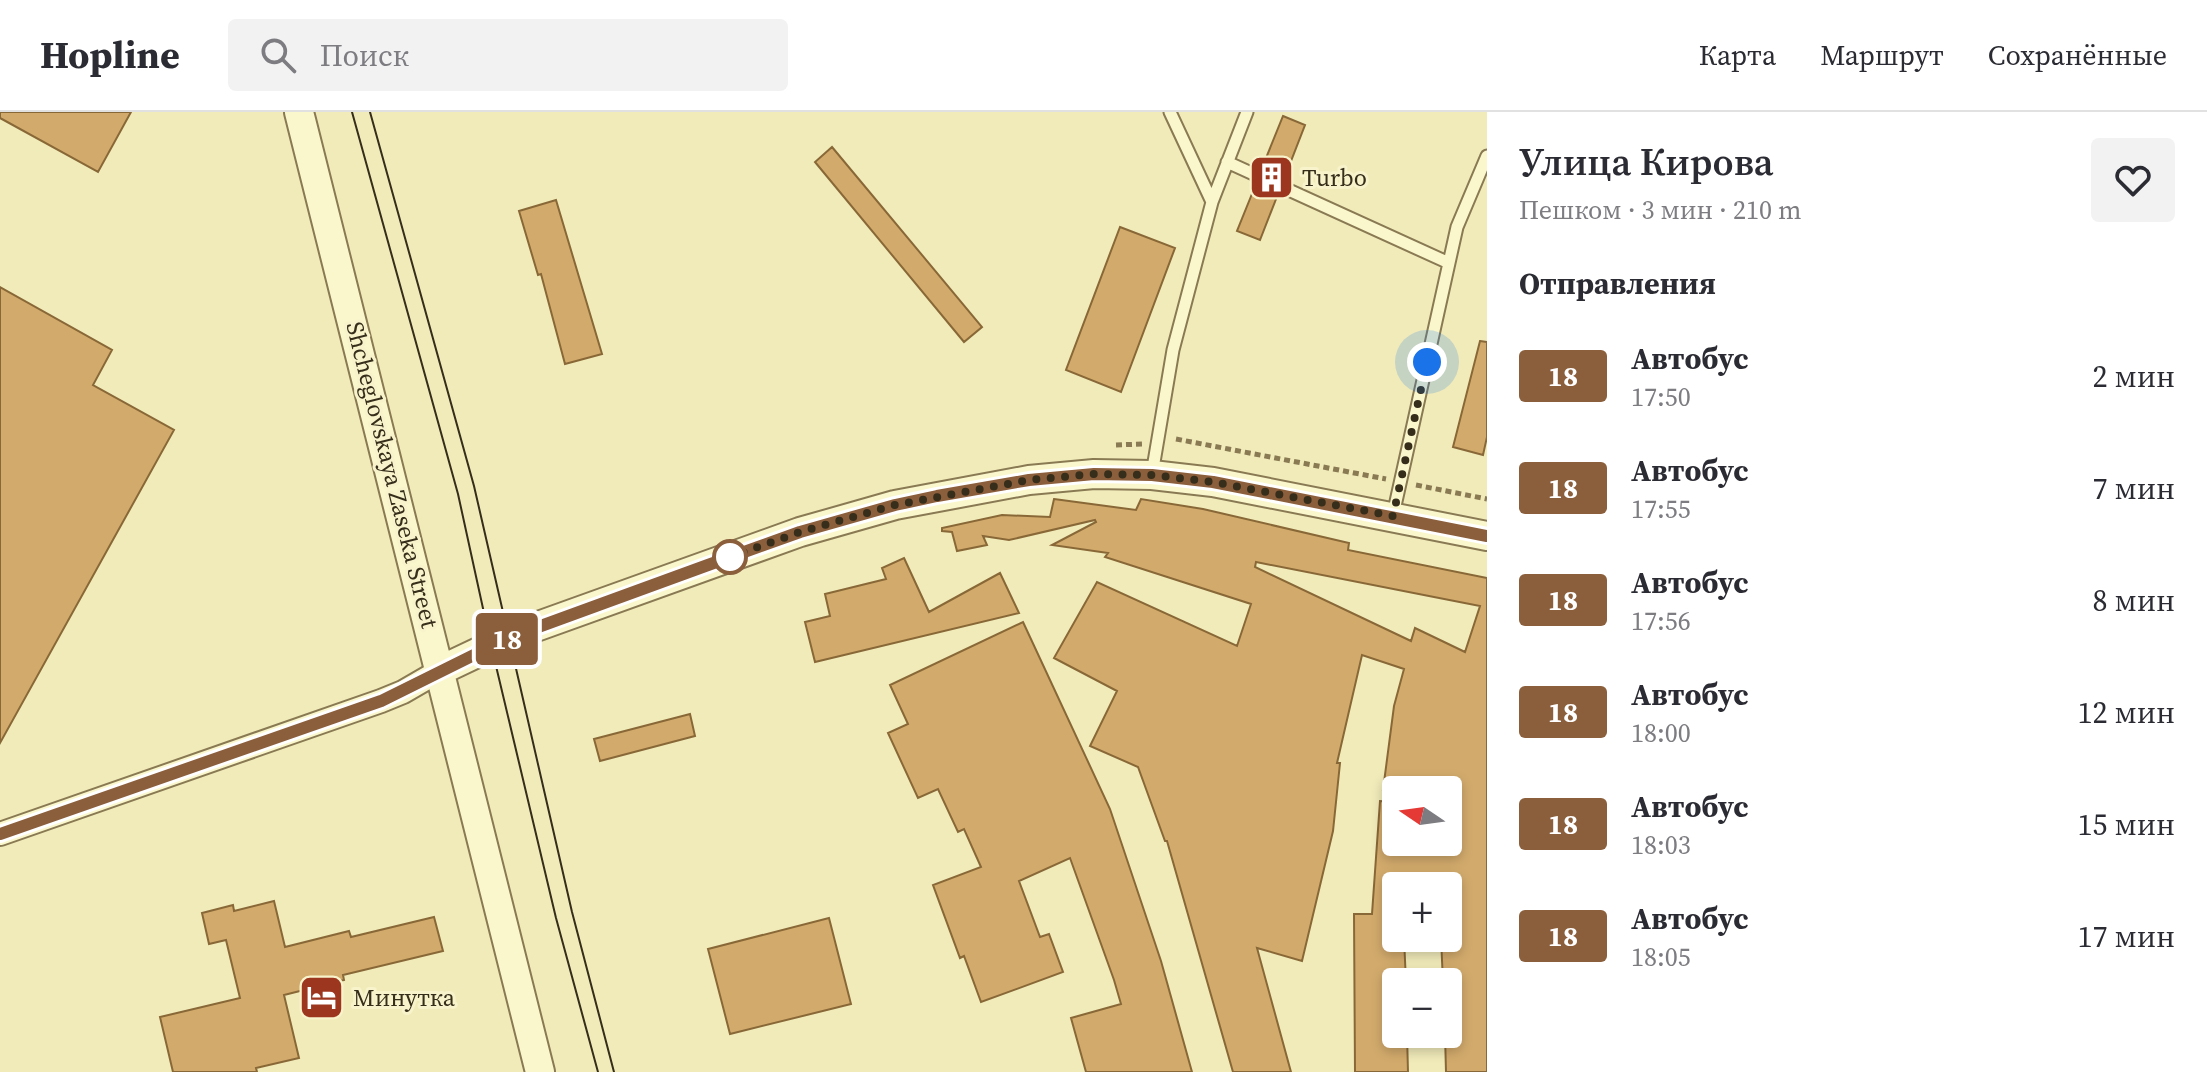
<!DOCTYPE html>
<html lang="ru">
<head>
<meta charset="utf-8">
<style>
  :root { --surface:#fff; --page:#f2f2f3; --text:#2b2b33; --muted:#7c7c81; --line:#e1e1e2 }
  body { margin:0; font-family:"Source Serif 4",serif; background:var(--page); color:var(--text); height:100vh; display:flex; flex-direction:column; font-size:30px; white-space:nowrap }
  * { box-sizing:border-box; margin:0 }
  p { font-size:26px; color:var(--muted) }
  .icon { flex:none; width:44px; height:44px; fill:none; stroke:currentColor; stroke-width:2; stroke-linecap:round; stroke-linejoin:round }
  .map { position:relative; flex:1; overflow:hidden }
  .details { display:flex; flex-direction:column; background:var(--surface); width:720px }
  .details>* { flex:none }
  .badge { padding:0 16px; border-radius:6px; font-size:28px; line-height:52px }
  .needle { width:52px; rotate:283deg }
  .controls { position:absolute; left:1382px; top:664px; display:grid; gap:16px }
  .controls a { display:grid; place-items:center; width:80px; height:80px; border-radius:8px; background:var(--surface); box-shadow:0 4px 12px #0003; font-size:40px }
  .you { position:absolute; width:40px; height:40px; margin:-20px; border:6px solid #fff; border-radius:50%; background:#1a73e8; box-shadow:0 0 0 12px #1a73e833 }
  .map>.badge { position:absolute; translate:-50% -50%; box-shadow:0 0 0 4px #fff }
  h2 { padding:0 32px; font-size:30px; line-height:72px }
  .round { display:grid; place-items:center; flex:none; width:84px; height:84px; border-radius:8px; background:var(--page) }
  .headline { display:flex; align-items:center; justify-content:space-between; height:136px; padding:0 32px }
  h1 { font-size:38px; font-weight:600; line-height:60px }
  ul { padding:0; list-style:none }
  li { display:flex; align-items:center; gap:24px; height:112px; padding:0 32px }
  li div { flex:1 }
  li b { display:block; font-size:30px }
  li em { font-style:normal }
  li .badge { min-width:88px; font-weight:700; text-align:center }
  header { display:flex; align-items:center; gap:48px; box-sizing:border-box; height:112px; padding:0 40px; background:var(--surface); border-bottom:2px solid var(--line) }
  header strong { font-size:38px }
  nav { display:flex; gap:44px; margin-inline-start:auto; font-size:28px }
  .search { width:560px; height:72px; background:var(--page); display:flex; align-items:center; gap:20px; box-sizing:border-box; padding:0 28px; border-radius:8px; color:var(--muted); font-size:30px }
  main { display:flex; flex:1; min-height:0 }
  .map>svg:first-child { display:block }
  .building { fill:#d2aa6c; stroke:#896837; stroke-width:2; fill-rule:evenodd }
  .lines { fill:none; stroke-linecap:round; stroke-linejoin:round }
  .service-casing { stroke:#897a53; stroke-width:15 }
  .minor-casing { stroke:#897a53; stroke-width:26 }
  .tertiary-casing { stroke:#897a53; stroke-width:32 }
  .path { stroke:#897a53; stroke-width:5; stroke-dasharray:6 4; stroke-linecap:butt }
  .service { stroke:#fbf7cd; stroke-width:11 }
  .minor { stroke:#fbf7cd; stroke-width:22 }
  .tertiary { stroke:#fbf7cd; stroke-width:28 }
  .tram { stroke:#362d1a; stroke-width:2 }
  .line-casing { stroke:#fff; stroke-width:18 }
  .line { stroke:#8b5e3c; stroke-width:12 }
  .walk { stroke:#362d1a; stroke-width:8; stroke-dasharray:0 14.4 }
  .stop-dot { fill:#fff; stroke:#8b5e3c; stroke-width:4 }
  .labels { text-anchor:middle; stroke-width:6; stroke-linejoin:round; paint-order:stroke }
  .poi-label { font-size:24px; fill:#362d1a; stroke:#f8f3ca; text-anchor:start }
  .street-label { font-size:24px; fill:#362d1a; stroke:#f8f3ca }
</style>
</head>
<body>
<header>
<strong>Hopline</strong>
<div class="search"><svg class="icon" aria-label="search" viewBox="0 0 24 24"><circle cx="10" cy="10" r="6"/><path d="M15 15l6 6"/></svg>Поиск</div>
<nav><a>Карта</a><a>Маршрут</a><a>Сохранённые</a></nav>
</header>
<main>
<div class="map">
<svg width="1487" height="960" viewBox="0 0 1487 960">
  <rect width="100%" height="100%" fill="#f1ebba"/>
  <!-- building -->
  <path class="building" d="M 0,0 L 131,0 L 98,60 L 0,6 Z
    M 1283,4 L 1305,13 L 1284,67 L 1262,56 Z
    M 832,35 L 982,215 L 964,230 L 815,50 Z
    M 1256,72 L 1278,82 L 1260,128 L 1237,119 Z
    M 556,88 L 602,242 L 565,252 L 541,162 L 538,163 L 519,99 Z
    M 1120,115 L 1175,136 L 1121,280 L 1066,258 Z
    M 0,175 L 112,238 L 93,273 L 174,318 L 0,631 Z
    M 1480,229 L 1487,230 L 1487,325 L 1483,343 L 1453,335 Z
    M 1054,387 L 1136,398 L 1141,387 L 1203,397 L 1349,431 L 1348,438 L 1487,466 L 1487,960 L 1446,960 L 1445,922 L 1448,922 L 1448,870 L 1443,870 L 1441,826 L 1448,826 L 1448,774 L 1396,774 L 1396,826 L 1404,826 L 1406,870 L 1396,870 L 1396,922 L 1407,922 L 1408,960 L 1355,960 L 1354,802 L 1372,802 L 1380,689 L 1396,690 L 1396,730 L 1448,730 L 1450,678 L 1383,678 L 1394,594 L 1404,557 L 1362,543 L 1337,651 L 1340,651 L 1333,719 L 1302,849 L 1257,836 L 1291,960 L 1233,960 L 1167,729 L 1165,729 L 1138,655 L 1090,634 L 1117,579 L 1054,546 L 1097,470 L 1237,534 L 1251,492 L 1105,445 L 1108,441 L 1052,433 L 1096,410 L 1095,408 L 1009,428 L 983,424 L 987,433 L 957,439 L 952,420 L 942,419 L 942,416 L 1002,403 L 1050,405 ZM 1256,450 L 1434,485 L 1480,494 L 1465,540 L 1415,516 L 1411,529 L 1255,455 Z
    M 904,446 L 929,500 L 1000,461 L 1019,501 L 815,550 L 805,510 L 830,504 L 825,482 L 886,467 L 882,456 Z
    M 1023,510 L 1110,697 L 1161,849 L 1192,960 L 1086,960 L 1071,906 L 1121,892 L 1114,868 L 1070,746 L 1019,769 L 1040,825 L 1049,822 L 1063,860 L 981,890 L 964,844 L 960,846 L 933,773 L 981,755 L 964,717 L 958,720 L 938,677 L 918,686 L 888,621 L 908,612 L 890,573 Z
    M 690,602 L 695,624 L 600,649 L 594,627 Z
    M 274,789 L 285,835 L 349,819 L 351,825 L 434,805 L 443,839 L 343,863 L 344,868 L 284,883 L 299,946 L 256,956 L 257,960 L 173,960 L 160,905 L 240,886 L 226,828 L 209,832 L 202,801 L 233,793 L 234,799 Z
    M 829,806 L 851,892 L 730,922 L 708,837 Z"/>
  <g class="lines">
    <defs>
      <path id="service" d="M 1227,50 L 1449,151
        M 1212,90 L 1247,0
        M 1152,362 L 1173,238 L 1212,90 L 1170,0
        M 1393,403 L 1457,115 L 1487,44"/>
      <path id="minor" d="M 0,722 L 381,589 L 403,580 L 441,558"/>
      <path id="tertiary" d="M 299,0 L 540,960
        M 441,558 L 519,521 L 800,420 L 895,393 L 1029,368 L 1094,362 L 1152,363 L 1213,370 L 1487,424"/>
    </defs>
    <!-- service casing -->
    <use href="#service" class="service-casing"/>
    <!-- minor casing -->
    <use href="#minor" class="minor-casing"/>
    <!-- tertiary casing -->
    <use href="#tertiary" class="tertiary-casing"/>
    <!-- path -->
    <path class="path" d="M 1176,327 L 1386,367
      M 1116,333 L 1142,332
      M 1416,373 L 1487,387"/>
    <!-- service -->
    <use href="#service" class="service"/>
    <!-- minor -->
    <use href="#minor" class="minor"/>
    <!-- tertiary -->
    <use href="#tertiary" class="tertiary"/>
    <!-- tram -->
    <path class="tram" d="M 352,0 L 458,382 L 491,533 L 556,806 L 598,960
      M 370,0 L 474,374 L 572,800 L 614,960"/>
  </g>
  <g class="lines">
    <defs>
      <path id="line" d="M 0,722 L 381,589 L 508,526 L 708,453 L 800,420 L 895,393 L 937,384 L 1029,368 L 1094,362 L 1152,363 L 1213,370 L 1487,424"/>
    </defs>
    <!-- line casing -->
    <use href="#line" class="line-casing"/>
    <!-- line -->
    <use href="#line" class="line"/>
    <!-- walk -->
    <path class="walk" d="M 730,445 L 800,420 L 895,393 L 1029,368 L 1094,362 L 1152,363 L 1213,370 L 1393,404 L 1427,250"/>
  </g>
  <!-- icons -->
  <defs>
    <symbol id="building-square" viewBox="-11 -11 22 22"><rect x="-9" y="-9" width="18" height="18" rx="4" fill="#9c361f" stroke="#f8f3ca"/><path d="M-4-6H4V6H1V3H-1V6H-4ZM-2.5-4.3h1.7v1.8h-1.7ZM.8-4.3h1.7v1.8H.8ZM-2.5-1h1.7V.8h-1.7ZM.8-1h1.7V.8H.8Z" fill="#fff"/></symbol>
    <symbol id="hotel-square" viewBox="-11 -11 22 22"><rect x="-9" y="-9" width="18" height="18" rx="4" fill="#9c361f" stroke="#f8f3ca"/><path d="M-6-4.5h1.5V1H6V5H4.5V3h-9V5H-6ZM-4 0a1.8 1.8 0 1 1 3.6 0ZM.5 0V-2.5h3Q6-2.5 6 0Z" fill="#fff"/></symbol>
  </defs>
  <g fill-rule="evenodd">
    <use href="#building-square" x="1246" y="40" width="51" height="51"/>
    <use href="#hotel-square" x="296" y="860" width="51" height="51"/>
  </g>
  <!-- markers -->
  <circle class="stop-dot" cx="730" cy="445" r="16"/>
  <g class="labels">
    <!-- poi labels -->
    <g class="poi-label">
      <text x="1302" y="74">Turbo</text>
      <text x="353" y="894">Минутка</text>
    </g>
    <!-- street labels -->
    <g class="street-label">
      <text transform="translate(392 363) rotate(76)" y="8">Shcheglovskaya Zaseka Street</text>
    </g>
  </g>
</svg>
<div class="controls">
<a><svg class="needle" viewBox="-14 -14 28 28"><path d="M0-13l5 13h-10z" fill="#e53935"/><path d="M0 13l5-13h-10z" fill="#7c7c81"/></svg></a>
<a>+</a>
<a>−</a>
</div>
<div class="you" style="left:1427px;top:250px"></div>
<b class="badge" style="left:507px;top:527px;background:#8b5e3c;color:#fff">18</b>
</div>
<section class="details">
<div class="headline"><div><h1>Улица Кирова</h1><p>Пешком · 3 мин · 210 m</p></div><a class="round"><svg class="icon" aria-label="heart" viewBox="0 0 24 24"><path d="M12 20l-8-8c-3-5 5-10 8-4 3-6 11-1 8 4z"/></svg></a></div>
<h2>Отправления</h2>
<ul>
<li><span class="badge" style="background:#8b5e3c;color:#fff">18</span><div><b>Автобус</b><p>17:50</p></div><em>2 мин</em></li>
<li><span class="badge" style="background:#8b5e3c;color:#fff">18</span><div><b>Автобус</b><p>17:55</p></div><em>7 мин</em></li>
<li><span class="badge" style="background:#8b5e3c;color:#fff">18</span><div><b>Автобус</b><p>17:56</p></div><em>8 мин</em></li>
<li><span class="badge" style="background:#8b5e3c;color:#fff">18</span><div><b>Автобус</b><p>18:00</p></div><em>12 мин</em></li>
<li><span class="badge" style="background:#8b5e3c;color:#fff">18</span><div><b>Автобус</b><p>18:03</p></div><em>15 мин</em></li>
<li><span class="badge" style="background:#8b5e3c;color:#fff">18</span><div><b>Автобус</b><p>18:05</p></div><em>17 мин</em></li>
</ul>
</section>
</main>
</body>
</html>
